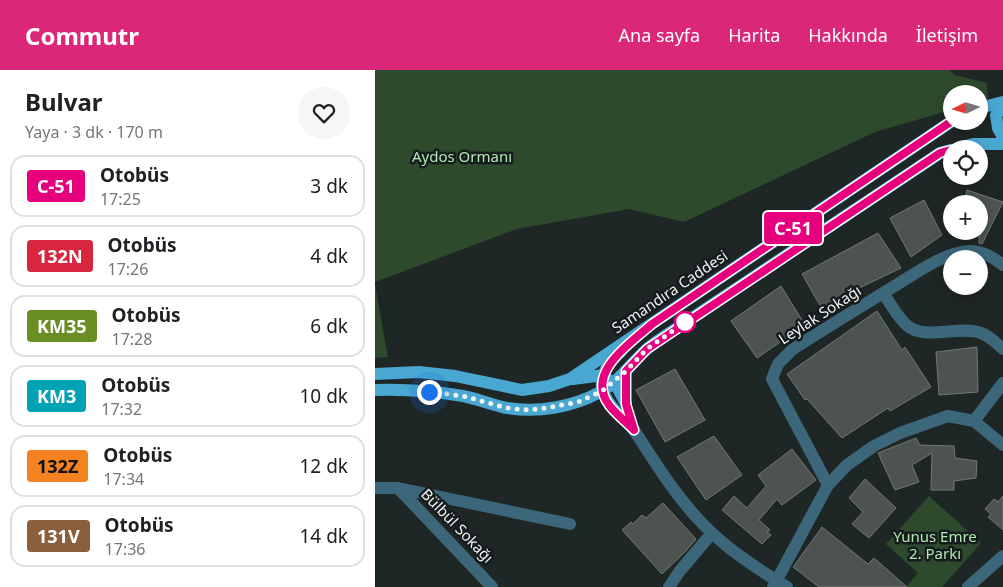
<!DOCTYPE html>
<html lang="tr">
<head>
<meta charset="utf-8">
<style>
  :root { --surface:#fff; --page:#f6f6f6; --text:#202124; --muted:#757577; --line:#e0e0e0; --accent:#db2777 }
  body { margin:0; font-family:"Noto Sans",sans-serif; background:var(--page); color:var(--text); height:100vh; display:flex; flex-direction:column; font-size:19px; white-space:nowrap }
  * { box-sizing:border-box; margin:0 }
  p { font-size:16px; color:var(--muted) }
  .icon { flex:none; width:28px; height:28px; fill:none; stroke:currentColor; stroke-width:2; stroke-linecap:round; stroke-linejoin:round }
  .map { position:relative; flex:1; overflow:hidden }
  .sheet { display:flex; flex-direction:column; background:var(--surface); width:375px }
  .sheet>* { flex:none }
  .badge { padding:0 10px; border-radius:4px; font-size:18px; line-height:32px }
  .needle { width:32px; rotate:265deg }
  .tools { position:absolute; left:568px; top:15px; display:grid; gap:10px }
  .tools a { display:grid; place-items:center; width:45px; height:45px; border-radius:50%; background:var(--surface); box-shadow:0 2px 12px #0003; font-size:25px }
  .you { position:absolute; width:25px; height:25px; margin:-12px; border:4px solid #fff; border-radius:50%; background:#1a73e8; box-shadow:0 0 0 8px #1a73e833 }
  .map>.badge { position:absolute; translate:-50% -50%; box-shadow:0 0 0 2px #fff }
  .round { display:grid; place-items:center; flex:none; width:52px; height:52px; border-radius:26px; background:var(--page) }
  .head { display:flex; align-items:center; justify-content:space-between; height:85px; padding:0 25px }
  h1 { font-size:24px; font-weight:700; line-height:38px }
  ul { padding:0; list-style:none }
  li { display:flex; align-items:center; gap:15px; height:62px; margin:0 10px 8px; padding:0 15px; border:2px solid var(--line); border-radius:15px }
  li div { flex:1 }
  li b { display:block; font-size:19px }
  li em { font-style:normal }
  li .badge { min-width:55px; font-weight:700; text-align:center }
  header { display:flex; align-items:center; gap:30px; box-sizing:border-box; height:70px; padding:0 25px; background:var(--accent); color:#fff }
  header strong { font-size:24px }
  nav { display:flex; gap:28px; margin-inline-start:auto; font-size:18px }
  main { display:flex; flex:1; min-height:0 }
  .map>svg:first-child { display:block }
  .green { fill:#2e4a2d }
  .building { fill:#4c5351; stroke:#717976 }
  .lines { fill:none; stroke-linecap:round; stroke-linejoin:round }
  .minor { stroke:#3c677b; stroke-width:12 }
  .major { stroke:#49a8d2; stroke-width:12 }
  .line-casing { stroke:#fff; stroke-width:11 }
  .line { stroke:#e6007e; stroke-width:8 }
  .walk { stroke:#eef3f3; stroke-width:5; stroke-dasharray:0 9 }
  .stop-dot { fill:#fff; stroke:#e6007e; stroke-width:2.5 }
  .labels { text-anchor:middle; stroke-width:5; stroke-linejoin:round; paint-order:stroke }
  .park-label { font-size:15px; fill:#b0e8ae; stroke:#161c1d }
  .street-label { font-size:15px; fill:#eef3f3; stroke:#161c1d }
</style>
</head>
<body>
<header>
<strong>Commutr</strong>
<nav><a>Ana sayfa</a><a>Harita</a><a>Hakkında</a><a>İletişim</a></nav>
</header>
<main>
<section class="sheet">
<div class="head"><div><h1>Bulvar</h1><p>Yaya · 3 dk · 170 m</p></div><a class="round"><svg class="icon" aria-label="heart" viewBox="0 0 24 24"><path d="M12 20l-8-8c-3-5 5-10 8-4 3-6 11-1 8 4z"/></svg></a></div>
<ul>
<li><span class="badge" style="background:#e6007e;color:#fff">C-51</span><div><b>Otobüs</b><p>17:25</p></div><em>3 dk</em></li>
<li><span class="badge" style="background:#d7263d;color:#fff">132N</span><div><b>Otobüs</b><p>17:26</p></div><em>4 dk</em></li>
<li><span class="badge" style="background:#6b8e23;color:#fff">KM35</span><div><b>Otobüs</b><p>17:28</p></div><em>6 dk</em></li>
<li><span class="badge" style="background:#00a3b4;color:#fff">KM3</span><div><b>Otobüs</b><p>17:32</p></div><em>10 dk</em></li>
<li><span class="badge" style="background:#f58220;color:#111">132Z</span><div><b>Otobüs</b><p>17:34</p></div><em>12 dk</em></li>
<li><span class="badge" style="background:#8b5e3c;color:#fff">131V</span><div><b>Otobüs</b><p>17:36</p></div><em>14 dk</em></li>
</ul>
</section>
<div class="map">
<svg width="628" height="517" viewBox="0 0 628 517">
  <rect width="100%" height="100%" fill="#1f2626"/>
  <!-- green -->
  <path class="green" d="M 0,0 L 574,0 L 580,5 L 612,13 L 613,29 L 604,32 L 604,24 L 576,24 L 576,40 L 500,62 L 309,152 L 254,139 L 142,159 L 0,212 Z
    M 0,215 L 13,287 L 0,288 Z
    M 554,426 L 606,473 L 567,517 L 531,517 L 543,503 L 511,474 Z"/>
  <!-- building -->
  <path class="building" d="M 592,120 L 628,132 L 607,174 L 604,173 L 604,134 L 589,134 Z
    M 549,130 L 567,165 L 536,187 L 515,148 Z
    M 503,163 L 526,198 L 482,219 L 485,224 L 450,244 L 427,204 Z
    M 406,216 L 430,255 L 382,288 L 356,251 Z
    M 502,241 L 527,280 L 530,277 L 556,317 L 515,341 L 513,338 L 467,368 L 432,329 L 430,330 L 412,304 Z
    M 602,277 L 603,322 L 564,325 L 561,282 Z
    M 300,299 L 330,350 L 290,372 L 261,320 Z
    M 339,366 L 367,405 L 331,430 L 302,387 Z
    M 541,368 L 545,375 L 579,376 L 580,388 L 602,391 L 601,408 L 579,411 L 579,420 L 556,420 L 557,383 L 537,395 L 544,412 L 520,420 L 503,383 Z
    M 417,379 L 441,410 L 407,435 L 402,429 L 384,450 L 395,460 L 392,462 L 396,465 L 387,474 L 347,440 L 359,426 L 372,438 L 391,416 L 383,405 Z
    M 490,409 L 521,438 L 494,468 L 477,454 L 488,442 L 474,428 Z
    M 628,426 L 628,460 L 613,447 L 616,444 L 610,439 L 619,429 L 623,432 Z
    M 288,433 L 321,469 L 310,482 L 287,504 L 247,460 L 256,452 L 258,454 L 267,445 L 271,448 Z
    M 447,457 L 493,494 L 499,488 L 532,517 L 444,517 L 418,497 Z"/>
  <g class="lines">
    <!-- minor -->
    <path class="minor" d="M 508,223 C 516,234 523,249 534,257 C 553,270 585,255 606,263 C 615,266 621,273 628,279
      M 599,351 L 628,313
      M 259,360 C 284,399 310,441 346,471 C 364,487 391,504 412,517
      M 453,415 L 397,309 L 403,294 L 417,280 C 447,260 478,242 508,223 C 531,210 567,182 594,181 C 607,180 618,187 628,195
      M 0,418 L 23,418 L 195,454
      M 23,418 L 117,517
      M 294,517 L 304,502 L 337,463
      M 398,517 L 453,415 L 472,395 L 499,376 L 525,363 L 573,346 L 599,351 L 628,375
      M 593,517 L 628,486"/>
    <!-- major -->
    <path class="major" d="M 628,36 L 621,45 L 623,58 L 628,67
      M 604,38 L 628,32
      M 581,79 L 598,74 L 628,74
      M 246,281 C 209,315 232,332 259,360
      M 0,304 L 44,302 L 80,306 L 147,320 L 174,316 L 195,309 L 577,51
      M 198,309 L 228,305 L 242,317 L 251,334
      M 0,320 C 30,319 58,321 88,326 C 103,329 117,335 132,338 C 163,343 198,337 225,322 C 244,312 257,292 273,278 C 284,269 296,262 308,254 L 565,83 L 576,80"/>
  </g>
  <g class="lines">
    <defs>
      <path id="line" d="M 576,80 L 565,83 L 272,279 L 251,301 L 251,334 L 259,360 C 251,352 241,344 234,335 C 210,302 256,273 277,254 L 577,51"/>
    </defs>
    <!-- line casing -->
    <use href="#line" class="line-casing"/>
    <!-- line -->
    <use href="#line" class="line"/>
    <!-- walk -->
    <path class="walk" d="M 54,322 L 88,326 L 132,338 L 153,340 L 171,338 L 203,332 L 227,321 L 251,301 L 272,279 L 310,252"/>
  </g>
  <!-- markers -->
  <circle class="stop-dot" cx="310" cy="252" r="10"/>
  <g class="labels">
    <!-- park labels -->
    <g class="park-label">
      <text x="87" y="92">Aydos Ormanı</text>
      <text x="560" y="472">Yunus Emre<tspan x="560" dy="17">2. Parkı</tspan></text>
    </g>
    <!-- street labels -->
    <g class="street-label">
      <text transform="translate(295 222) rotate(-34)" y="5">Samandıra Caddesi</text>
      <text transform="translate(445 245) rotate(-33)" y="5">Leylak Sokağı</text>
      <text transform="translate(82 456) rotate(46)" y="5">Bülbül Sokağı</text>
    </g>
  </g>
</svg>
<div class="tools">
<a><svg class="needle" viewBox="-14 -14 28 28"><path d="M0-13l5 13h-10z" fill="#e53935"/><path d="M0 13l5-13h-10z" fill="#757577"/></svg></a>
<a><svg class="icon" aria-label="locate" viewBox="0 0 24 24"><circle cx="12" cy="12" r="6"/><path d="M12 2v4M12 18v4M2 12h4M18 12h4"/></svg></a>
<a>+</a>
<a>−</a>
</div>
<div class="you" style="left:54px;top:322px"></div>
<b class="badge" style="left:418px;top:158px;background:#e6007e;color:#fff">C-51</b>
</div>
</main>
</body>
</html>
